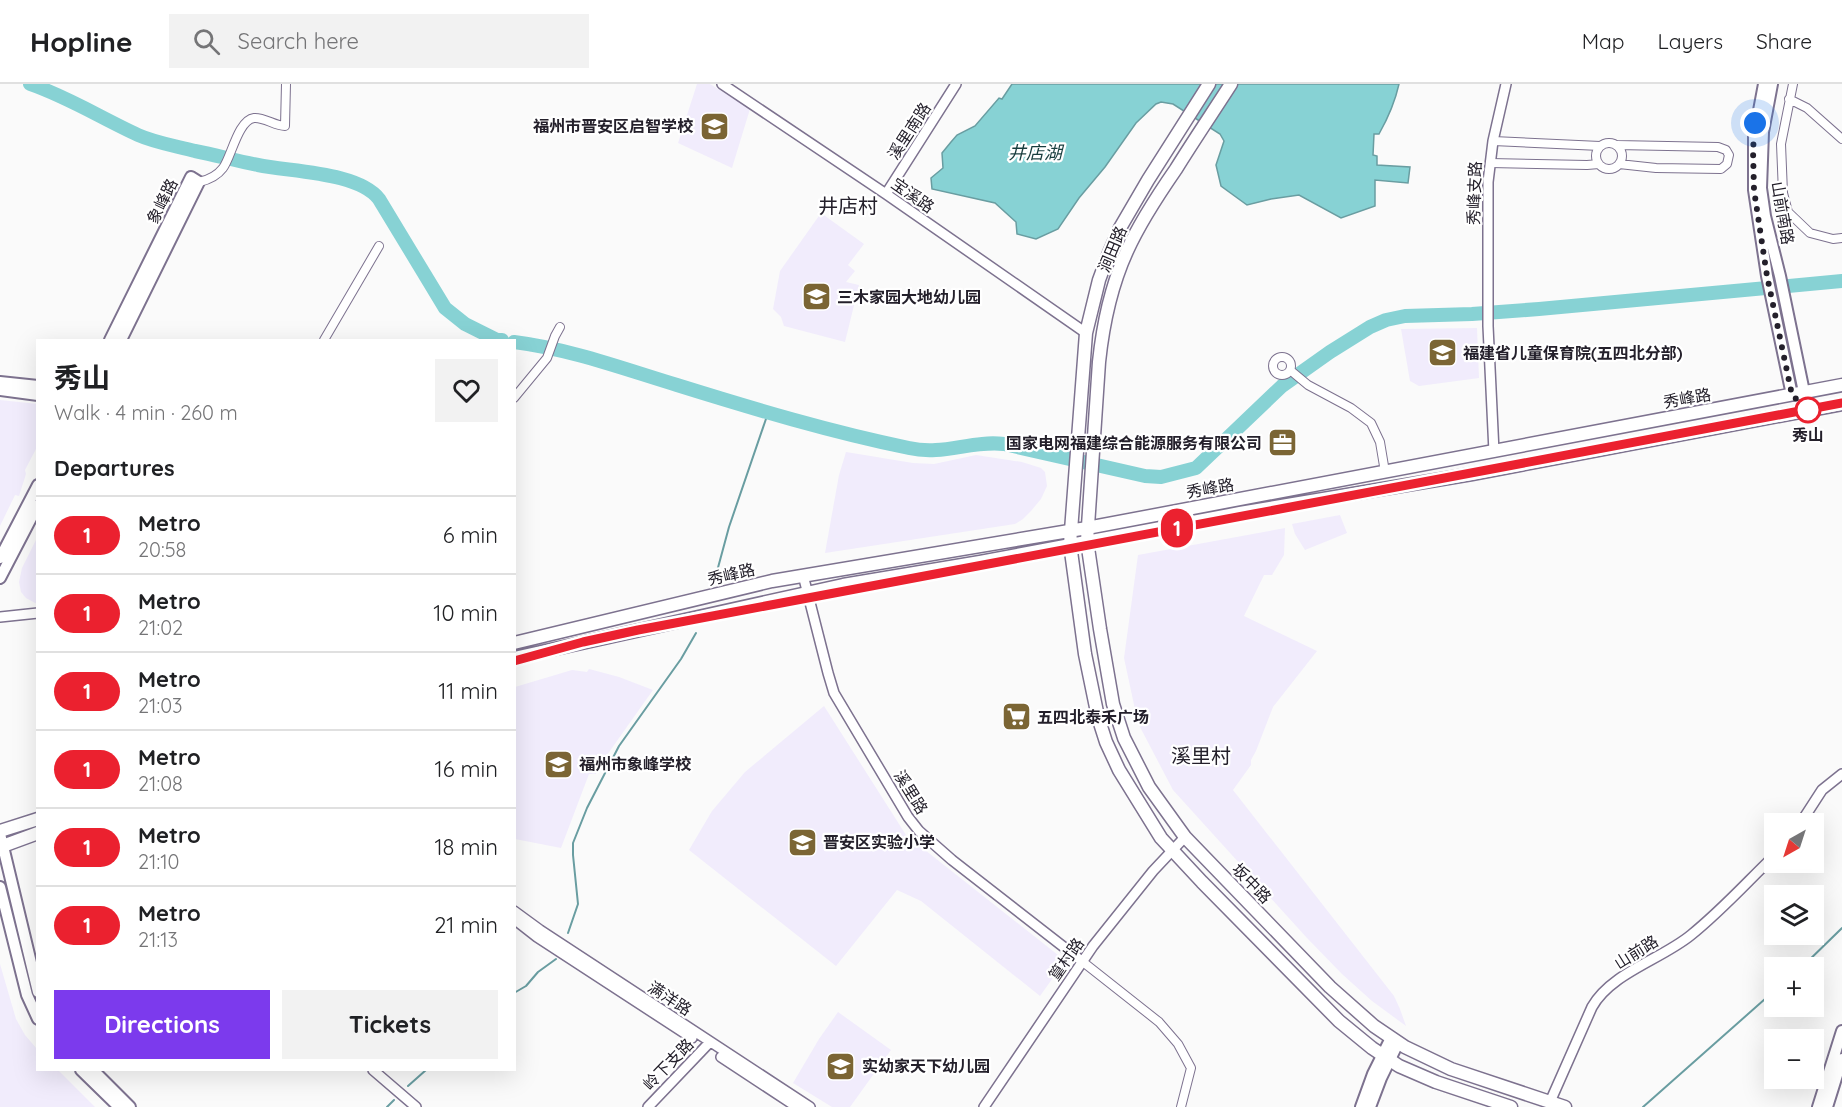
<!DOCTYPE html>
<html lang="en">
<head>
<meta charset="utf-8">
<style>
  :root { --surface:#fff; --page:#f2f2f2; --text:#202124; --muted:#757577; --line:#e0e0e0; --accent:#7c3aed }
  body { margin:0; font-family:Quicksand,"Noto Sans SC",sans-serif; background:var(--page); color:var(--text); height:100vh; display:flex; flex-direction:column; font-size:22px; white-space:nowrap }
  * { box-sizing:border-box; margin:0 }
  p { font-size:20px; color:var(--muted) }
  .icon { flex:none; width:33px; height:33px; fill:none; stroke:currentColor; stroke-width:2; stroke-linecap:round; stroke-linejoin:round }
  .map { position:relative; flex:1; overflow:hidden }
  .details { position:absolute; left:36px; top:255px; width:480px; height:732px; display:flex; flex-direction:column; background:var(--surface); border-radius:0px; box-shadow:0 6px 24px #0002 }
  .details>* { flex:none }
  .badge { padding:0 12px; border-radius:20px; font-size:21px; line-height:39px }
  .needle { width:39px; rotate:219deg }
  .buttons { position:absolute; left:1764px; top:729px; display:grid; gap:12px }
  .buttons a { display:grid; place-items:center; width:60px; height:60px; border-radius:0px; background:var(--surface); box-shadow:0 6px 24px #0002; font-size:30px }
  .you { position:absolute; width:30px; height:30px; margin:-15px; border:4px solid #fff; border-radius:50%; background:#1a73e8; box-shadow:0 0 0 9px #1a73e833 }
  .map>.badge { position:absolute; translate:-50% -50%; box-shadow:0 0 0 3px #fff }
  h2 { padding:0 18px; font-size:22px; line-height:54px }
  .round { display:grid; place-items:center; flex:none; width:63px; height:63px; border-radius:0px; background:var(--page) }
  .head { display:flex; align-items:center; justify-content:space-between; height:102px; padding:0 18px }
  h1 { font-size:28px; font-weight:700; line-height:45px }
  .button { display:flex; gap:12px; margin-top:auto; padding:12px 18px }
  .button a { flex:1; height:69px; border-radius:0px; background:var(--accent); color:#fff; font-size:24px; font-weight:700; line-height:69px; text-align:center }
  .button a+a { background:var(--page); color:var(--text) }
  ul { padding:0; list-style:none }
  li { display:flex; align-items:center; gap:18px; height:78px; padding:0 18px; border-top:2px solid var(--line) }
  li div { flex:1 }
  li b { display:block; font-size:22px }
  li em { font-style:normal }
  li .badge { min-width:66px; font-weight:700; text-align:center }
  header { display:flex; align-items:center; gap:36px; box-sizing:border-box; height:84px; padding:0 30px; background:var(--surface); border-bottom:2px solid var(--line) }
  header strong { font-size:28px }
  nav { display:flex; gap:33px; margin-inline-start:auto; font-size:21px }
  .search { width:420px; height:54px; background:var(--page); display:flex; align-items:center; gap:15px; box-sizing:border-box; padding:0 21px; border-radius:0px; color:var(--muted); font-size:22px }
  .map>svg:first-child { display:block }
  .built { fill:#f1ecfc }
  .water { fill:#87d2d4; stroke:#699da1; stroke-width:1.5 }
  .lines { fill:none; stroke-linecap:round; stroke-linejoin:round }
  .stream { stroke:#699da1; stroke-width:2 }
  .river { stroke:#87d2d4; stroke-width:14 }
  .minor-casing { stroke:#7d728f; stroke-width:10 }
  .tertiary-casing { stroke:#7d728f; stroke-width:12 }
  .secondary-casing { stroke:#7d728f; stroke-width:14 }
  .primary-casing { stroke:#7d728f; stroke-width:15 }
  .minor { stroke:#fff; stroke-width:8 }
  .tertiary { stroke:#fff; stroke-width:9 }
  .secondary { stroke:#fff; stroke-width:10 }
  .primary { stroke:#fff; stroke-width:12 }
  .line-casing { stroke:#fff; stroke-width:14 }
  .line { stroke:#eb212f; stroke-width:9 }
  .walk { stroke:#24202b; stroke-width:6; stroke-dasharray:0 10.8 }
  .stop-dot { fill:#fff; stroke:#eb212f; stroke-width:3 }
  .labels { text-anchor:middle; stroke-width:4.5; stroke-linejoin:round; paint-order:stroke }
  .poi-label { font-size:16px; font-weight:bold; fill:#24202b; stroke:#fff; text-anchor:start }
  .street-label { font-size:16px; fill:#24202b; stroke:#fff }
  .stop-label { font-size:16px; font-weight:bold; fill:#24202b; stroke:#fff }
  .water-label { font-size:18px; font-style:italic; fill:#183d3e; stroke:#fff }
  .quarter-label { font-size:20px; fill:#24202b; stroke:#fff }
</style>
</head>
<body>
<header>
<strong>Hopline</strong>
<div class="search"><svg class="icon" aria-label="search" viewBox="0 0 24 24"><circle cx="10" cy="10" r="6"/><path d="M15 15l6 6"/></svg>Search here</div>
<nav><a>Map</a><a>Layers</a><a>Share</a></nav>
</header>
<div class="map">
<svg width="1842" height="1023" viewBox="0 0 1842 1023">
  <rect width="100%" height="100%" fill="#fafafa"/>
  <!-- built -->
  <path class="built" d="M 697,0 L 710,0 L 750,25 L 732,84 L 678,59 Z
    M 821,129 L 864,160 L 848,181 L 855,187 L 846,198 L 859,201 L 845,258 L 784,242 L 781,233 L 773,225 L 780,187 Z
    M 1477,244 L 1479,294 L 1419,302 L 1410,297 L 1401,245 Z
    M 0,316 L 38,320 L 37,363 L 25,386 L 26,390 L 19,412 L 15,411 L 0,442 Z
    M 846,368 L 913,379 L 934,380 L 976,371 L 1022,378 L 1041,384 L 1045,388 L 1047,402 L 1041,415 L 1031,427 L 1023,435 L 1015,440 L 825,469 L 839,391 Z
    M 1340,431 L 1347,449 L 1305,466 L 1295,450 L 1292,440 Z
    M 1285,444 L 1284,471 L 1272,491 L 1264,491 L 1244,532 L 1317,567 L 1273,623 L 1256,667 L 1251,676 L 1251,681 L 1233,706 L 1394,912 L 1400,925 L 1406,942 L 1372,917 L 1342,890 L 1307,854 L 1173,706 L 1140,643 L 1136,630 L 1124,574 L 1138,471 Z
    M 37,454 L 37,520 L 26,514 L 21,508 L 19,498 L 22,484 Z
    M 589,585 L 619,593 L 653,606 L 607,671 L 596,690 L 589,690 L 561,764 L 515,755 L 515,603 L 572,586 L 587,588 Z
    M 824,622 L 906,751 L 1058,871 L 1060,876 L 1060,884 L 1040,912 L 921,817 L 897,806 L 836,882 L 689,766 L 712,727 L 745,688 Z
    M 0,880 L 16,935 L 25,951 L 37,965 L 38,986 L 58,986 L 95,1023 L 0,1023 Z
    M 838,928 L 891,966 L 850,1023 L 832,1023 L 793,999 L 819,955 Z"/>
  <!-- water -->
  <path class="water" d="M 1012,0 L 1399,0 C 1395,18 1388,34 1379,50 L 1374,50 L 1373,71 L 1377,72 L 1377,81 L 1410,83 L 1408,99 L 1375,96 L 1375,122 L 1341,134 L 1299,111 L 1271,115 L 1247,121 L 1221,102 L 1216,81 L 1224,57 L 1220,50 L 1173,20 L 1161,18 L 1156,20 L 1136,39 L 1105,83 L 1079,114 L 1058,145 L 1036,155 L 1017,150 L 1016,138 L 995,119 L 932,105 L 931,94 L 943,84 L 942,69 L 951,58 L 957,51 L 975,42 L 999,14 L 1002,15 Z"/>
  <g class="lines">
    <!-- stream -->
    <path class="stream" d="M 716,491 L 729,443 L 768,329
      M 568,849 L 578,820 L 573,771 L 573,759 L 587,724 L 619,662 L 681,575 L 696,549
      M 1801,884 L 1842,844
      M 514,909 L 526,902 L 538,888 L 556,875
      M 408,1002 L 426,986
      M 387,1023 L 394,1016
      M 1643,1023 L 1774,907"/>
    <!-- river -->
    <path class="river" d="M 30,0 C 68,13 101,34 138,51 C 156,59 176,62 195,67 C 216,71 237,77 258,81 C 291,88 358,88 379,115 L 445,224 L 465,240 L 497,256 L 502,256
      M 514,258 C 570,265 624,285 677,301 C 754,325 831,348 909,364 C 943,372 971,356 1004,360 L 1145,392 L 1161,393 L 1196,384 L 1282,302 L 1330,268 L 1370,243 L 1386,236 L 1405,232 L 1472,230 L 1539,225 L 1842,197"/>
    <defs>
      <path id="minor" d="M 1793,0 L 1781,60 L 1783,109 L 1788,128 L 1810,149 L 1833,155 L 1842,154
        M 1789,15 L 1807,24 L 1842,55
        M 1493,57 L 1600,62
        M1596 72a13 13 0 1 1 26 0a13 13 0 1 1-26 0Z
        M 1617,61 L 1718,63 L 1726,66 L 1729,71 L 1727,80 L 1721,85 L 1656,84 L 1619,80
        M 1490,79 L 1587,81 L 1599,80
        M 199,98 C 208,96 217,92 223,84 C 231,74 238,36 254,34 C 264,33 275,42 285,42 L 286,0
        M 324,256 L 379,162
        M1273 282a9 9 0 1 1 18 0a9 9 0 1 1-18 0Z
        M 1290,286 L 1308,301 L 1351,324 L 1371,339 L 1380,358 L 1385,388
        M 514,314 L 547,274 L 555,252 L 560,243
        M 1083,878 L 1159,938 L 1178,960 L 1191,984 L 1181,1023"/>
      <path id="tertiary" d="M 722,0 L 886,110 L 1086,249
        M 886,110 L 956,0
        M 1494,368 L 1488,242 L 1488,98 L 1493,57 L 1506,0
        M 803,491 L 828,589 L 834,609 L 908,733 L 919,747 L 952,776 L 1083,878
        M 0,533 L 38,529
        M 1800,740 L 1822,706 L 1842,690
        M 514,827 L 540,846 L 810,1023
        M 514,835 L 537,853 L 692,954
        M 721,973 L 797,1023
        M 373,986 L 416,1023
        M 1550,1018 L 1592,923 C 1611,889 1662,875 1691,851 C 1721,827 1747,798 1774,772
        M 648,1023 L 710,958
        M 984,1023 L 1093,862 L 1153,787 L 1185,753"/>
      <path id="secondary" d="M 1764,0 L 1754,53 L 1754,106 L 1767,192 L 1792,311
        M 1772,0 L 1763,48 L 1761,104 L 1765,132 L 1780,192 L 1804,308
        M 110,256 L 191,93 L 199,98 L 121,256
        M 0,298 L 38,302
        M 0,306 L 38,311
        M 0,474 L 38,401
        M 0,494 L 38,421
        M 0,750 L 38,908
        M 0,803 L 27,911 L 38,935
        M 81,986 L 119,1023
        M 93,986 L 130,1023
        M 1361,1023 L 1373,990 L 1391,954
        M 1370,1023 L 1381,994 L 1398,959
        M 1818,1023 L 1842,947
        M 1827,1023 L 1842,975"/>
      <path id="primary" d="M 1209,0 L 1148,96 L 1120,144 L 1109,169 L 1099,196 L 1086,249 L 1070,460 L 1085,570 L 1098,633 L 1106,658 L 1119,686 L 1161,754 L 1202,798 L 1339,937 L 1372,964 L 1399,982 L 1436,998 L 1511,1023
        M 1231,0 C 1213,28 1194,56 1176,85 C 1158,111 1140,138 1127,167 C 1111,202 1103,240 1099,278 L 1087,457 L 1100,545 L 1113,620 L 1124,654 L 1149,703 L 1185,753 L 1330,903 L 1374,942 L 1405,963 L 1451,985 L 1565,1023
        M 514,559 L 772,497 L 1087,444 L 1842,301
        M 514,574 L 843,501 L 980,478 L 1240,429 L 1472,390 L 1842,320
        M 0,747 L 38,735
        M 0,763 L 38,749"/>
    </defs>
    <!-- minor casing -->
    <use href="#minor" class="minor-casing"/>
    <!-- tertiary casing -->
    <use href="#tertiary" class="tertiary-casing"/>
    <!-- secondary casing -->
    <use href="#secondary" class="secondary-casing"/>
    <!-- primary casing -->
    <use href="#primary" class="primary-casing"/>
    <!-- minor -->
    <use href="#minor" class="minor"/>
    <!-- tertiary -->
    <use href="#tertiary" class="tertiary"/>
    <!-- secondary -->
    <use href="#secondary" class="secondary"/>
    <!-- primary -->
    <use href="#primary" class="primary"/>
  </g>
  <g class="lines">
    <defs>
      <path id="line" d="M 514,577 L 583,558 L 638,546 L 1842,319"/>
    </defs>
    <!-- line casing -->
    <use href="#line" class="line-casing"/>
    <!-- line -->
    <use href="#line" class="line"/>
    <!-- walk -->
    <path class="walk" d="M 1755,39 L 1753,66 L 1754,106 L 1767,192 L 1792,311 L 1808,326"/>
  </g>
  <!-- icons -->
  <defs>
    <symbol id="school-square" viewBox="-11 -11 22 22"><rect x="-9" y="-9" width="18" height="18" rx="4" fill="#7b6534" stroke="#fff"/><path d="M0-5L7-2L0 1L-7-2ZM-4 1L0 2.5L4 1V4Q0 6-4 4Z" fill="#fff"/></symbol>
    <symbol id="office-square" viewBox="-11 -11 22 22"><rect x="-9" y="-9" width="18" height="18" rx="4" fill="#7b6534" stroke="#fff"/><path d="M-6-3h4V-5.5h4V-3h4V5H-6ZM-1-4.5V-3h2v-1.5ZM-6 0V1H6V0Z" fill="#fff"/></symbol>
    <symbol id="supermarket-square" viewBox="-11 -11 22 22"><rect x="-9" y="-9" width="18" height="18" rx="4" fill="#7b6534" stroke="#fff"/><path d="M-6-5.5h2.5l.6 2H6L4.5 2H-2.5L-4.4-4H-6ZM-1.5 3.2a1.3 1.3 0 1 0 .1 0ZM3 3.2a1.3 1.3 0 1 0 .1 0Z" fill="#fff"/></symbol>
  </defs>
  <g fill-rule="evenodd">
    <use href="#school-square" x="698" y="26" width="33" height="33"/>
    <use href="#school-square" x="800" y="196" width="33" height="33"/>
    <use href="#school-square" x="1426" y="252" width="33" height="33"/>
    <use href="#office-square" x="1266" y="342" width="33" height="33"/>
    <use href="#supermarket-square" x="1000" y="616" width="33" height="33"/>
    <use href="#school-square" x="542" y="664" width="33" height="33"/>
    <use href="#school-square" x="786" y="742" width="33" height="33"/>
    <use href="#school-square" x="824" y="966" width="33" height="33"/>
  </g>
  <!-- markers -->
  <circle class="stop-dot" cx="1808" cy="326" r="12"/>
  <g class="labels">
    <!-- poi labels -->
    <g class="poi-label">
      <text x="693" y="48" text-anchor="end">福州市晋安区启智学校</text>
      <text x="837" y="219">三木家园大地幼儿园</text>
      <text x="1463" y="275">福建省儿童保育院(五四北分部)</text>
      <text x="1262" y="365" text-anchor="end">国家电网福建综合能源服务有限公司</text>
      <text x="1037" y="639">五四北泰禾广场</text>
      <text x="579" y="686">福州市象峰学校</text>
      <text x="823" y="764">晋安区实验小学</text>
      <text x="862" y="988">实幼家天下幼儿园</text>
    </g>
    <!-- street labels -->
    <g class="street-label">
      <text transform="translate(909 47) rotate(-57)" y="6">溪里南路</text>
      <text transform="translate(1474 109) rotate(-88)" y="6">秀峰支路</text>
      <text transform="translate(913 111) rotate(35)" y="6">宝溪路</text>
      <text transform="translate(162 117) rotate(-64)" y="6">象峰路</text>
      <text transform="translate(1783 129) rotate(80)" y="6">山前南路</text>
      <text transform="translate(1112 165) rotate(-67)" y="6">涧田路</text>
      <text transform="translate(1687 314) rotate(-10)" y="6">秀峰路</text>
      <text transform="translate(1210 404) rotate(-10)" y="6">秀峰路</text>
      <text transform="translate(731 490) rotate(-13)" y="6">秀峰路</text>
      <text transform="translate(911 708) rotate(58)" y="6">溪里路</text>
      <text transform="translate(1252 799) rotate(46)" y="6">坂中路</text>
      <text transform="translate(1636 868) rotate(-32)" y="6">山前路</text>
      <text transform="translate(1066 875) rotate(-55)" y="6">篁村路</text>
      <text transform="translate(670 914) rotate(33)" y="6">满洋路</text>
      <text transform="translate(668 980) rotate(-46)" y="6">岭下支路</text>
    </g>
    <!-- stop labels -->
    <g class="stop-label">
      <text x="1808" y="357">秀山</text>
    </g>
    <!-- water labels -->
    <g class="water-label">
      <text x="1035" y="75">井店湖</text>
    </g>
    <!-- quarter labels -->
    <g class="quarter-label">
      <text x="848" y="129">井店村</text>
      <text x="1201" y="679">溪里村</text>
    </g>
  </g>
</svg>
<div class="buttons">
<a><svg class="needle" viewBox="-14 -14 28 28"><path d="M0-13l5 13h-10z" fill="#e53935"/><path d="M0 13l5-13h-10z" fill="#757577"/></svg></a>
<a><svg class="icon" aria-label="layers" viewBox="0 0 24 24"><path d="M12 4l9 5-9 5-9-5zM3 14l9 5 9-5"/></svg></a>
<a>+</a>
<a>−</a>
</div>
<div class="you" style="left:1755px;top:39px"></div>
<b class="badge" style="left:1177px;top:444px;background:#eb212f;color:#fff">1</b>
<section class="details">
<div class="head"><div><h1>秀山</h1><p>Walk · 4 min · 260 m</p></div><a class="round"><svg class="icon" aria-label="heart" viewBox="0 0 24 24"><path d="M12 20l-8-8c-3-5 5-10 8-4 3-6 11-1 8 4z"/></svg></a></div>
<h2>Departures</h2>
<ul>
<li><span class="badge" style="background:#eb212f;color:#fff">1</span><div><b>Metro</b><p>20:58</p></div><em>6 min</em></li>
<li><span class="badge" style="background:#eb212f;color:#fff">1</span><div><b>Metro</b><p>21:02</p></div><em>10 min</em></li>
<li><span class="badge" style="background:#eb212f;color:#fff">1</span><div><b>Metro</b><p>21:03</p></div><em>11 min</em></li>
<li><span class="badge" style="background:#eb212f;color:#fff">1</span><div><b>Metro</b><p>21:08</p></div><em>16 min</em></li>
<li><span class="badge" style="background:#eb212f;color:#fff">1</span><div><b>Metro</b><p>21:10</p></div><em>18 min</em></li>
<li><span class="badge" style="background:#eb212f;color:#fff">1</span><div><b>Metro</b><p>21:13</p></div><em>21 min</em></li>
</ul>
<div class="button"><a>Directions</a><a>Tickets</a></div>
</section>
</div>
</body>
</html>
